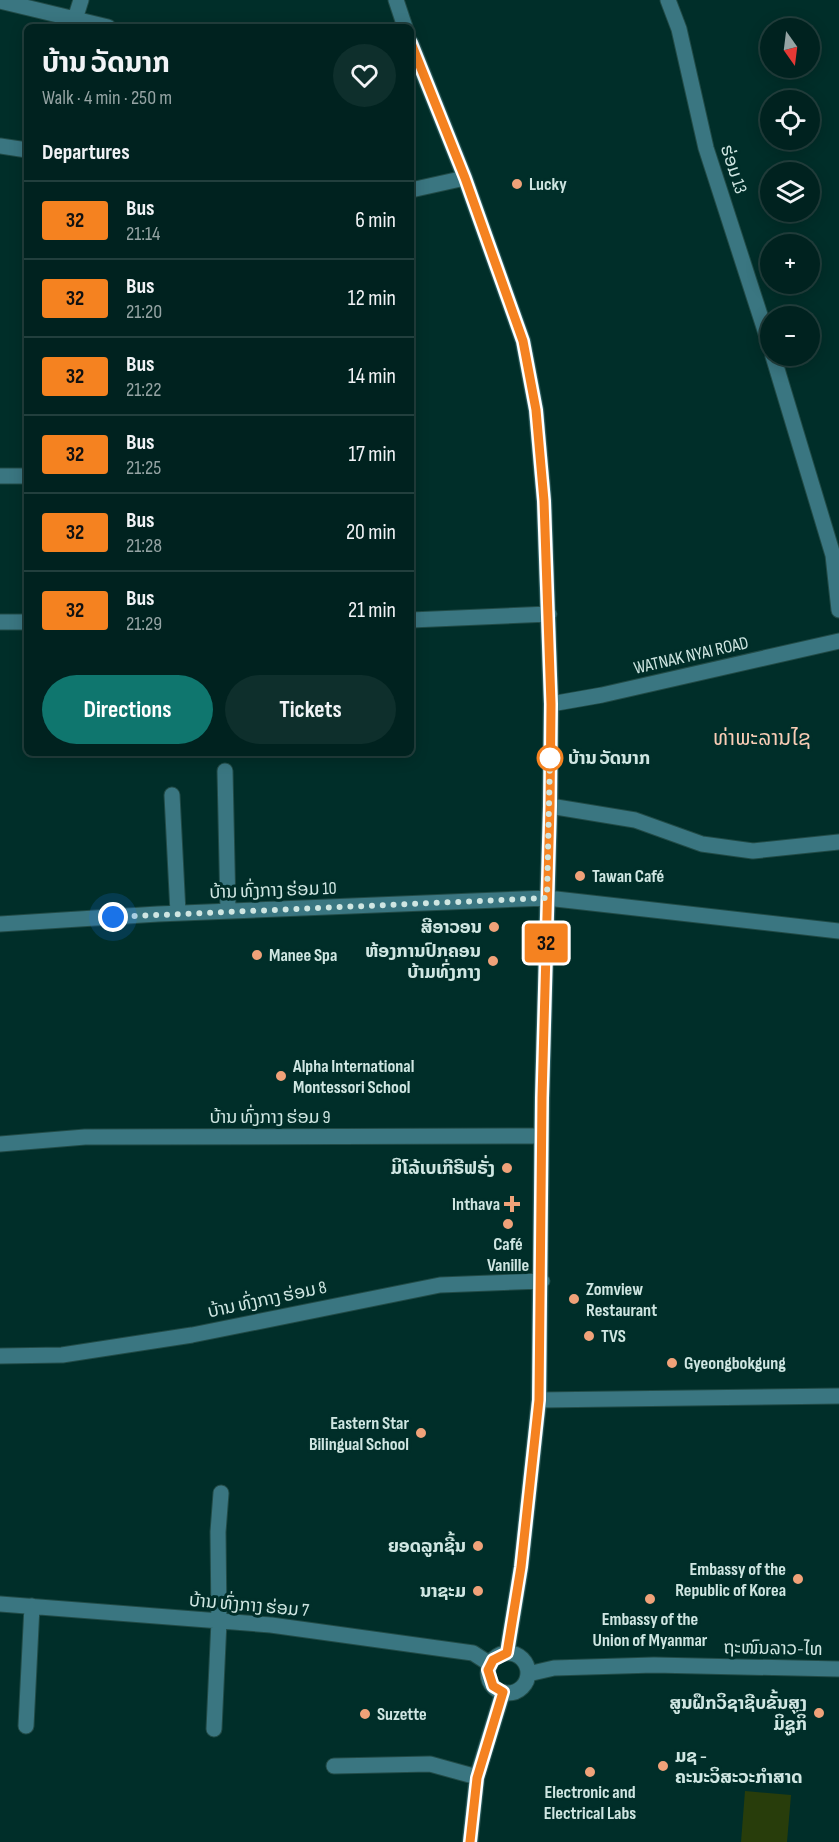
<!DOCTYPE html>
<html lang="en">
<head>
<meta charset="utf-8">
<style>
  :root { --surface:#00221f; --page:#0e2f2c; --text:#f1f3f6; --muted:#95a4a4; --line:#223f3d; --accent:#0f766e }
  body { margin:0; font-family:"Sofia Sans Condensed","Noto Sans Lao",sans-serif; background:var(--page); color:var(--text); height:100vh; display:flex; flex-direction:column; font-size:22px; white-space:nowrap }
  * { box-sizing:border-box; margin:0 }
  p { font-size:20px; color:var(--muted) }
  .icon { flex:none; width:33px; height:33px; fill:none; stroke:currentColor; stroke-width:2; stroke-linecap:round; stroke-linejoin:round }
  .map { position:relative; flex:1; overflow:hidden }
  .panel { position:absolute; left:24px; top:24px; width:390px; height:732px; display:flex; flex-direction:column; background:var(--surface); border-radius:9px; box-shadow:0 3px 15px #0003,0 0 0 2px var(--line) }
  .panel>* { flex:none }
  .badge { padding:0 12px; border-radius:4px; font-size:21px; line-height:39px }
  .needle { width:39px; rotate:166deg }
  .fabs { position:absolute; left:760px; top:18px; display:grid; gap:12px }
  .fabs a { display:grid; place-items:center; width:60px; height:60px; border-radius:50%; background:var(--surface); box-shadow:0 3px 15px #0003,0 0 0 2px var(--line); font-size:30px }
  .you { position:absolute; width:30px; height:30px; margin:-15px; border:4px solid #fff; border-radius:50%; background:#1a73e8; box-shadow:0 0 0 9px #1a73e833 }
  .map>.badge { position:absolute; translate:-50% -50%; box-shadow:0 0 0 3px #fff }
  h2 { padding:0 18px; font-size:22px; line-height:54px }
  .round { display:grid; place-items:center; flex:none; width:63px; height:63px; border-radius:32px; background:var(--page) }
  .summary { display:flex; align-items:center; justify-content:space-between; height:102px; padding:0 18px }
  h1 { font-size:28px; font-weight:700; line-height:45px }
  .action { display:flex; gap:12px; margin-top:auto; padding:12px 18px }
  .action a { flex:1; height:69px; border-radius:36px; background:var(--accent); color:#fff; font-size:24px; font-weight:700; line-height:69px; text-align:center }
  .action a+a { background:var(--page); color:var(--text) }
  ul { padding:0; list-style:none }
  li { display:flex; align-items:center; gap:18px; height:78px; padding:0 18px; border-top:2px solid var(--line) }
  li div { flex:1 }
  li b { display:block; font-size:22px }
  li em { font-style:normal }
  li .badge { min-width:66px; font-weight:700; text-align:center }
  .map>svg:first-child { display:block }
  .green { fill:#283d0b }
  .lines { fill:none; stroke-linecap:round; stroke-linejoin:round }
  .minor-casing { stroke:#214b47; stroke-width:17 }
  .minor { stroke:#3a7681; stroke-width:15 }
  .line-casing { stroke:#fff; stroke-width:14 }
  .line { stroke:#f58220; stroke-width:9 }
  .walk { stroke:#cfe6e2; stroke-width:6; stroke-dasharray:0 10.8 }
  .poi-dot { fill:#f0a279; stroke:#002e29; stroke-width:2 }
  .stop-dot { fill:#fff; stroke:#f58220; stroke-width:3 }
  .labels { text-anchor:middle; stroke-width:6; stroke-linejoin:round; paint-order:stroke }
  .street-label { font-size:18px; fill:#cfe6e2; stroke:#002e29 }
  .poi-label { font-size:18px; font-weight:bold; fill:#cfe6e2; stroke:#002e29; text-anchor:start }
  .stop-label { font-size:18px; font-weight:bold; fill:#cfe6e2; stroke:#002e29; text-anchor:start }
  .quarter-label { font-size:21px; fill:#facdb6; stroke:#002e29 }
</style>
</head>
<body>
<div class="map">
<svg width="839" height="1842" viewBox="0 0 839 1842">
  <rect width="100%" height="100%" fill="#002e29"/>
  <!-- green -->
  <path class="green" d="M 745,1791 L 791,1795 L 787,1842 L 741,1842 Z"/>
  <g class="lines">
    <defs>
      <path id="minor" d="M 396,0 L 405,27
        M 668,0 L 679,29 L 706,148 L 771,349
        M 0,1 L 108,27
        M 75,19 L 81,0
        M 411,43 L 465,178 L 523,341 L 536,410 L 544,501 L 551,704 L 550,806 L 542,1098 L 539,1400 L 521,1567 L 507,1653
        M 0,146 L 27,150
        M 411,190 L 465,178
        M 773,356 L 833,555 L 839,610
        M 0,476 L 27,476
        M 411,620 L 549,614
        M 0,622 L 27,622
        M 551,704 L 602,695 L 839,641
        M 225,771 L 228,911
        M 172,795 L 178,913
        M 550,806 L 635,820 L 702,844 L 753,851 L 839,842
        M 0,924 L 158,914 L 547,898 L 839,931
        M 0,1144 L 85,1137 L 541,1136
        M 0,1356 L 62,1355 L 192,1335 L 440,1285 L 542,1281
        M 539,1400 L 839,1396
        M 0,1604 L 271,1625 L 473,1653 L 490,1664
        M488 1673a20 20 0 1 1 40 0a20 20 0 1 1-40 0Z
        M 528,1674 L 554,1668 L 654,1665 L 839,1669
        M 26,1726 L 32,1606
        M 214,1729 L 219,1621 L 218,1532 L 221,1493
        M 334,1766 L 430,1764 L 477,1777
        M 470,1842 L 477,1777 L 503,1692"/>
    </defs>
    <!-- minor casing -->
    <use href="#minor" class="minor-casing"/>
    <!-- minor -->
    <use href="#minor" class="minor"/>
  </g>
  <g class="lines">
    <defs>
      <path id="line" d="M 411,43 L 465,178 L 523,341 L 536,410 L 544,501 L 551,704 L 550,806 L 542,1098 L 539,1400 L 521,1567 L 507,1653 L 493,1660 L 488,1670 L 493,1686 L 503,1692 L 477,1778 L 470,1842"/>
    </defs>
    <!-- line casing -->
    <use href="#line" class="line-casing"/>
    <!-- line -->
    <use href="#line" class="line"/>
    <!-- walk -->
    <path class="walk" d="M 113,917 L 547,898 L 550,758"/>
  </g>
  <!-- markers -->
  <g class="poi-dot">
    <circle cx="517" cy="184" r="6"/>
    <circle cx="580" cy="876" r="6"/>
    <circle cx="494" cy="927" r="6"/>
    <circle cx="257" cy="955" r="6"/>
    <circle cx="493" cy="961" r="6"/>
    <circle cx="281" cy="1076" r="6"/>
    <circle cx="507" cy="1168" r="6"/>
    <path d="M509 1195h6v6h6v6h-6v6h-6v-6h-6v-6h6z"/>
    <circle cx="508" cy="1224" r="6"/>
    <circle cx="574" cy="1299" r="6"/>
    <circle cx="589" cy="1336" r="6"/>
    <circle cx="672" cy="1363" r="6"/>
    <circle cx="421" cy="1433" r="6"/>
    <circle cx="478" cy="1546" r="6"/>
    <circle cx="798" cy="1579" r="6"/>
    <circle cx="478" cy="1591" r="6"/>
    <circle cx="650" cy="1599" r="6"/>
    <circle cx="819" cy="1713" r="6"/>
    <circle cx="365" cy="1714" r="6"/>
    <circle cx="663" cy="1766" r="6"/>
    <circle cx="590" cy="1772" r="6"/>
  </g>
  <circle class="stop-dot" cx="550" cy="758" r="12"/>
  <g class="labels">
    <!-- street labels -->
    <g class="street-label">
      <text transform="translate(734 169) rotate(72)" y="6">ຮ່ອມ 13</text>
      <text transform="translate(691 655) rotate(-13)" y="6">WATNAK NYAI ROAD</text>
      <text transform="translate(273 890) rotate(-2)" y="6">ບ້ານ ທົ່ງກາງ ຮ່ອມ 10</text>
      <text x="270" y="1123">ບ້ານ ທົ່ງກາງ ຮ່ອມ 9</text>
      <text transform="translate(267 1299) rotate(-12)" y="6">ບ້ານ ທົ່ງກາງ ຮ່ອມ 8</text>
      <text transform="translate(249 1605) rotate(5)" y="6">ບ້ານ ທົ່ງກາງ ຮ່ອມ 7</text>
      <text transform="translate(773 1648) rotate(1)" y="6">ຖະໜົນລາວ-ໄທ</text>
    </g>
    <!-- poi labels -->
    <g class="poi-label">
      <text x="529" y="190">Lucky</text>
      <text x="592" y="882">Tawan Café</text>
      <text x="482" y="933" text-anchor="end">ສີອາວອນ</text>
      <text x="481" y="957" text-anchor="end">ຫ້ອງການປົກຄອນ<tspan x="481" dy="21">ບ້າມທົ່ງກາງ</tspan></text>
      <text x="269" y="961">Manee Spa</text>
      <text x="293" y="1072">Alpha International<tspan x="293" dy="21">Montessori School</tspan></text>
      <text x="495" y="1174" text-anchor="end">ມິໂລ້ເບເກີຣີຟຣັ່ງ</text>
      <text x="500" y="1210" text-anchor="end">Inthava</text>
      <text x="508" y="1250" text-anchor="middle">Café<tspan x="508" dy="21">Vanille</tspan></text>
      <text x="586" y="1295">Zomview<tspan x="586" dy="21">Restaurant</tspan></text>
      <text x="601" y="1342">TVS</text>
      <text x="684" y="1369">Gyeongbokgung</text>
      <text x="409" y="1429" text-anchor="end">Eastern Star<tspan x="409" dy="21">Bilingual School</tspan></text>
      <text x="466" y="1552" text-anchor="end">ຍອດລູກຊີ້ນ</text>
      <text x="786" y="1575" text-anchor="end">Embassy of the<tspan x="786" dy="21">Republic of Korea</tspan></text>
      <text x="466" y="1597" text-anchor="end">ນາຊະມ</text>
      <text x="650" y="1625" text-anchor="middle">Embassy of the<tspan x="650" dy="21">Union of Myanmar</tspan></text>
      <text x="807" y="1709" text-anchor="end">ສູນຝຶກວິຊາຊີບຂັ້ນສູງ<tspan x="807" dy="21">ມິຊູກິ</tspan></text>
      <text x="377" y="1720">Suzette</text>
      <text x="675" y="1762">ມຊ -<tspan x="675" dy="21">ຄະນະວິສະວະກຳສາດ</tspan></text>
      <text x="590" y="1798" text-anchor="middle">Electronic and<tspan x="590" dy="21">Electrical Labs</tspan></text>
    </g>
    <!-- stop labels -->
    <g class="stop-label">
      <text x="568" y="764">ບ້ານ ວັດນາກ</text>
    </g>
    <!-- quarter labels -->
    <g class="quarter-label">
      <text x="762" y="745">ທ່າພະລານໄຊ</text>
    </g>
  </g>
</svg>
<div class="fabs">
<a><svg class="needle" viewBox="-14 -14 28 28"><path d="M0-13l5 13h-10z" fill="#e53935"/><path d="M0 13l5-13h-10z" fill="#95a4a4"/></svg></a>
<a><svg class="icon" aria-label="locate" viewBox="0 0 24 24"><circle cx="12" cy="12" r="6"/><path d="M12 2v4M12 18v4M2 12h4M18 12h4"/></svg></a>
<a><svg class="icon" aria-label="layers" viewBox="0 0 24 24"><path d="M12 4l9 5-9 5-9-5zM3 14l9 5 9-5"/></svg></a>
<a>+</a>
<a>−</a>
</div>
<div class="you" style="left:113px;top:917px"></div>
<b class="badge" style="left:546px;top:943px;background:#f58220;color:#111">32</b>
<section class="panel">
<div class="summary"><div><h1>ບ້ານ ວັດນາກ</h1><p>Walk · 4 min · 250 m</p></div><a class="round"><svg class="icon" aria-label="heart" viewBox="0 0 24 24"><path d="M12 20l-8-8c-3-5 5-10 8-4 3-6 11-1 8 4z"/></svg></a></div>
<h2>Departures</h2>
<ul>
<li><span class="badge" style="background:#f58220;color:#111">32</span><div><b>Bus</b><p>21:14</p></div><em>6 min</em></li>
<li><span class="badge" style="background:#f58220;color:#111">32</span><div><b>Bus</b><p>21:20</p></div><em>12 min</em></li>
<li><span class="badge" style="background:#f58220;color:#111">32</span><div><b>Bus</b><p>21:22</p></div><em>14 min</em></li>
<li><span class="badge" style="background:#f58220;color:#111">32</span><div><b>Bus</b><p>21:25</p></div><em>17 min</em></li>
<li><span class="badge" style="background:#f58220;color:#111">32</span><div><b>Bus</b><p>21:28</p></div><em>20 min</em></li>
<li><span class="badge" style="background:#f58220;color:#111">32</span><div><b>Bus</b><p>21:29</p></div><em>21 min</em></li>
</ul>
<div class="action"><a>Directions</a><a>Tickets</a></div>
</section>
</div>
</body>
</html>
